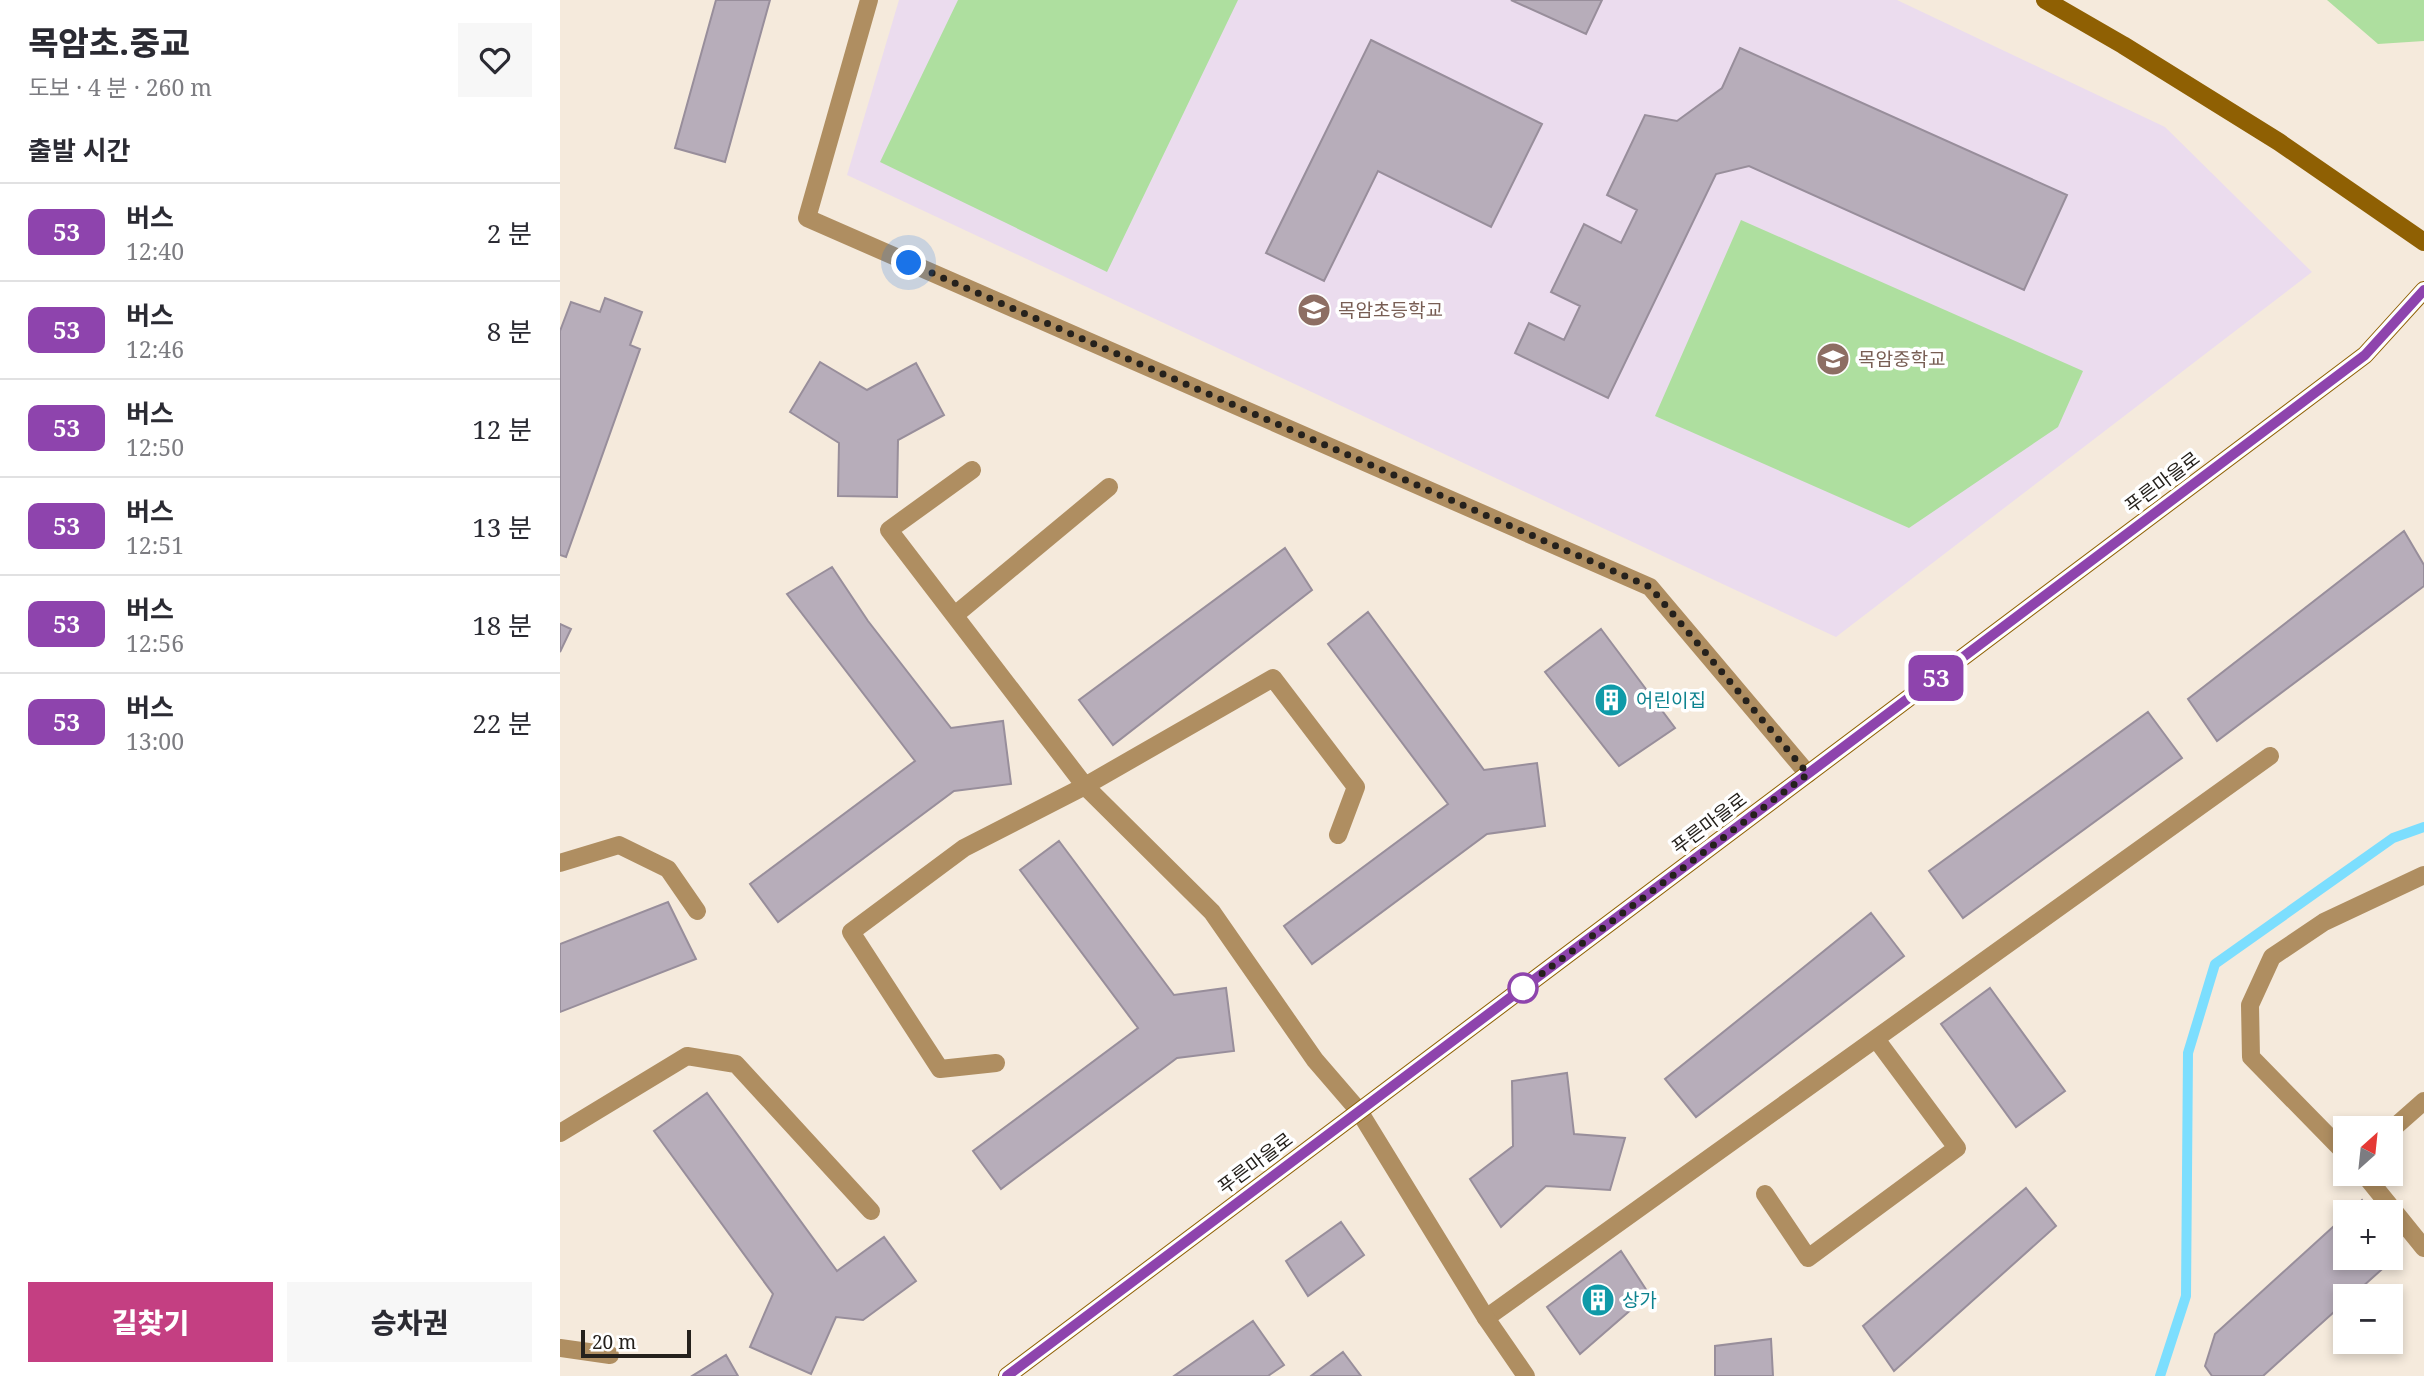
<!DOCTYPE html>
<html lang="ko">
<head>
<meta charset="utf-8">
<style>
  :root { --surface:#fff; --page:#f7f7f7; --text:#2b2b33; --muted:#7c7c81; --line:#e1e1e2; --accent:#c43f82 }
  body { margin:0; font-family:"Noto Serif","Noto Sans KR",serif; background:var(--page); color:var(--text); height:100vh; display:flex; flex-direction:column; font-size:26px; white-space:nowrap }
  * { box-sizing:border-box; margin:0 }
  p { font-size:23px; color:var(--muted) }
  .icon { flex:none; width:38px; height:38px; fill:none; stroke:currentColor; stroke-width:2; stroke-linecap:round; stroke-linejoin:round }
  .map { position:relative; flex:1; overflow:hidden }
  .side { display:flex; flex-direction:column; background:var(--surface); width:560px }
  .side>* { flex:none }
  .badge { padding:0 14px; border-radius:10px; font-size:24px; line-height:46px }
  .needle { width:46px; rotate:27deg }
  .fabs { position:absolute; left:1773px; top:1116px; display:grid; gap:14px }
  .fabs a { display:grid; place-items:center; width:70px; height:70px; border-radius:0px; background:var(--surface); box-shadow:0 4px 10px #0003; font-size:35px }
  .scale { position:absolute; left:21px; bottom:18px; width:110px; box-sizing:border-box; padding-left:7px; border:4px solid #25211c; border-top:0; font-size:19px; line-height:24px; white-space:nowrap; color:#25211c; -webkit-text-stroke:5px #fff; paint-order:stroke }
  .you { position:absolute; width:35px; height:35px; margin:-18px; border:5px solid #fff; border-radius:50%; background:#1a73e8; box-shadow:0 0 0 10px #1a73e833 }
  .map>.badge { position:absolute; translate:-50% -50%; box-shadow:0 0 0 4px #fff }
  h2 { padding:0 28px; font-size:26px; line-height:63px }
  .round { display:grid; place-items:center; flex:none; width:74px; height:74px; border-radius:0px; background:var(--page) }
  .head { display:flex; align-items:center; justify-content:space-between; height:119px; padding:0 28px }
  h1 { font-size:33px; font-weight:800; line-height:52px }
  .button { display:flex; gap:14px; margin-top:auto; padding:14px 28px }
  .button a { flex:1; height:80px; border-radius:0px; background:var(--accent); color:#fff; font-size:28px; font-weight:800; line-height:80px; text-align:center }
  .button a+a { background:var(--page); color:var(--text) }
  ul { padding:0; list-style:none }
  li { display:flex; align-items:center; gap:21px; height:98px; padding:0 28px; border-top:2px solid var(--line) }
  li div { flex:1 }
  li b { display:block; font-size:26px }
  li em { font-style:normal }
  li .badge { min-width:77px; font-weight:700; text-align:center }
  main { display:flex; flex:1; min-height:0 }
  .map>svg:first-child { display:block }
  .education { fill:#ebdcee }
  .green { fill:#aedf9f }
  .lines { fill:none; stroke-linecap:round; stroke-linejoin:round }
  .stream { stroke:#7cdefe; stroke-width:10 }
  .building { fill:#b7adba; stroke:#988e9b; stroke-width:2 }
  .lane { stroke:#af8e61; stroke-width:18 }
  .street { stroke:#af8e61; stroke-width:18 }
  .secondary { stroke:#8f6003; stroke-width:18 }
  .line-casing { stroke:#fff; stroke-width:16 }
  .line { stroke:#8e44ad; stroke-width:10 }
  .walk { stroke:#25211c; stroke-width:7; stroke-dasharray:0 12.6 }
  .stop-dot { fill:#fff; stroke:#8e44ad; stroke-width:3.5 }
  .labels { text-anchor:middle; stroke-width:7; stroke-linejoin:round; paint-order:stroke }
  .education-label { font-size:19px; fill:#785e54; stroke:#fff; text-anchor:start }
  .street-label { font-size:19px; fill:#25211c; stroke:#fff }
  .culture-label { font-size:19px; fill:#0d838f; stroke:#fff; text-anchor:start }
</style>
</head>
<body>
<main>
<section class="side">
<div class="head"><div><h1>목암초.중교</h1><p>도보 · 4 분 · 260 m</p></div><a class="round"><svg class="icon" aria-label="heart" viewBox="0 0 24 24"><path d="M12 20l-8-8c-3-5 5-10 8-4 3-6 11-1 8 4z"/></svg></a></div>
<h2>출발 시간</h2>
<ul>
<li><span class="badge" style="background:#8e44ad;color:#fff">53</span><div><b>버스</b><p>12:40</p></div><em>2 분</em></li>
<li><span class="badge" style="background:#8e44ad;color:#fff">53</span><div><b>버스</b><p>12:46</p></div><em>8 분</em></li>
<li><span class="badge" style="background:#8e44ad;color:#fff">53</span><div><b>버스</b><p>12:50</p></div><em>12 분</em></li>
<li><span class="badge" style="background:#8e44ad;color:#fff">53</span><div><b>버스</b><p>12:51</p></div><em>13 분</em></li>
<li><span class="badge" style="background:#8e44ad;color:#fff">53</span><div><b>버스</b><p>12:56</p></div><em>18 분</em></li>
<li><span class="badge" style="background:#8e44ad;color:#fff">53</span><div><b>버스</b><p>13:00</p></div><em>22 분</em></li>
</ul>
<div class="button"><a>길찾기</a><a>승차권</a></div>
</section>
<div class="map">
<svg width="1864" height="1376" viewBox="0 0 1864 1376">
  <rect width="100%" height="100%" fill="#f5eadc"/>
  <!-- education -->
  <path class="education" d="M 339,0 L 1337,0 L 1605,127 L 1752,272 L 1276,637 L 287,175 Z"/>
  <!-- green -->
  <path class="green" d="M 398,0 L 678,0 L 547,272 L 320,162 Z
    M 1767,0 L 1864,0 L 1864,41 L 1818,44 Z
    M 1181,220 L 1523,371 L 1498,427 L 1349,528 L 1095,416 Z"/>
  <g class="lines">
    <!-- stream -->
    <path class="stream" d="M 1600,1376 L 1626,1296 L 1628,1053 L 1655,964 L 1833,838 L 1864,827"/>
  </g>
  <!-- building -->
  <path class="building" d="M 156,0 L 210,0 L 165,162 L 115,148 Z
    M 951,0 L 1042,0 L 1026,34 Z
    M 811,40 L 982,124 L 931,227 L 818,171 L 764,281 L 706,253 Z
    M 1180,48 L 1507,195 L 1464,290 L 1189,166 L 1156,174 L 1048,398 L 955,353 L 969,323 L 1004,340 L 1020,306 L 991,292 L 1024,224 L 1061,243 L 1077,210 L 1047,195 L 1085,115 L 1117,121 L 1162,88 Z
    M 45,298 L 82,312 L 70,345 L 80,349 L 6,557 L 0,555 L 0,331 L 11,302 L 40,312 Z
    M 260,362 L 307,390 L 356,363 L 384,415 L 338,440 L 337,497 L 278,496 L 279,443 L 230,412 Z
    M 1844,531 L 1864,565 L 1864,586 L 1657,741 L 1628,699 Z
    M 725,548 L 752,590 L 553,745 L 519,700 Z
    M 272,567 L 308,621 L 391,728 L 443,721 L 451,784 L 394,791 L 218,922 L 190,884 L 355,761 L 227,594 Z
    M 808,612 L 924,770 L 977,763 L 985,826 L 927,834 L 752,964 L 724,926 L 888,804 L 768,644 Z
    M 0,624 L 11,629 L 0,652 Z
    M 1041,629 L 1115,728 L 1059,766 L 985,672 Z
    M 1588,712 L 1622,758 L 1403,918 L 1369,871 Z
    M 499,841 L 614,995 L 666,988 L 674,1051 L 617,1058 L 441,1189 L 413,1151 L 578,1028 L 460,870 Z
    M 108,902 L 136,959 L 0,1012 L 0,944 Z
    M 1311,913 L 1344,956 L 1136,1117 L 1105,1079 Z
    M 1430,988 L 1505,1091 L 1456,1127 L 1381,1024 Z
    M 1007,1073 L 1014,1134 L 1065,1138 L 1050,1190 L 986,1186 L 941,1227 L 910,1179 L 953,1146 L 952,1081 Z
    M 147,1093 L 277,1271 L 324,1237 L 356,1281 L 303,1320 L 276,1317 L 251,1374 L 190,1347 L 213,1294 L 94,1131 Z
    M 1466,1188 L 1496,1226 L 1334,1371 L 1303,1326 Z
    M 1802,1200 L 1811,1213 L 1789,1213 Z
    M 1785,1216 L 1785,1258 L 1830,1258 L 1830,1240 L 1840,1253 L 1791,1297 L 1785,1297 L 1785,1302 L 1703,1376 L 1652,1376 L 1645,1366 L 1655,1334 Z
    M 781,1222 L 804,1255 L 748,1296 L 726,1261 Z
    M 1061,1251 L 1089,1294 L 1020,1354 L 987,1307 Z
    M 693,1321 L 724,1365 L 708,1376 L 614,1376 Z
    M 1211,1339 L 1213,1376 L 1155,1376 L 1155,1346 Z
    M 783,1352 L 801,1376 L 751,1376 Z
    M 166,1355 L 178,1376 L 132,1376 Z"/>
  <g class="lines">
    <!-- lane -->
    <path class="lane" d="M 412,470 L 329,530 L 525,786 L 652,912 L 755,1060 L 799,1111
      M 395,615 L 549,487
      M 0,863 L 59,845 L 108,869 L 137,911
      M 436,1063 L 380,1069 L 291,932 L 404,848 L 525,786 L 713,678 L 796,787 L 778,835
      M 0,1133 L 127,1056 L 176,1064 L 311,1211
      M 1205,1194 L 1248,1258 L 1397,1148 L 1316,1039
      M 926,1318 L 1710,756
      M 0,1348 L 50,1355"/>
    <!-- street -->
    <path class="street" d="M 309,0 L 247,218 L 1090,587 L 1248,774
      M 799,1111 L 926,1318 L 966,1376
      M 1830,1131 L 1864,1101
      M 1785,1153 L 1691,1057 L 1690,1005 L 1712,957 L 1764,922 L 1864,875
      M 1804,1174 L 1864,1248"/>
    <!-- secondary -->
    <path class="secondary" d="M 1485,0 L 1563,45 L 1719,142 L 1864,242
      M 447,1376 L 1805,355 L 1864,290"/>
  </g>
  <g class="lines">
    <defs>
      <path id="line" d="M 447,1376 L 1805,355 L 1864,290"/>
    </defs>
    <!-- line casing -->
    <use href="#line" class="line-casing"/>
    <!-- line -->
    <use href="#line" class="line"/>
    <!-- walk -->
    <path class="walk" d="M 349,263 L 1090,587 L 1248,774 L 963,988"/>
  </g>
  <!-- icons -->
  <defs>
    <symbol id="school-disc" viewBox="-11 -11 22 22"><circle r="9.5" fill="#8d6e63" stroke="#fff"/><path d="M0-5L7-2L0 1L-7-2ZM-4 1L0 2.5L4 1V4Q0 6-4 4Z" fill="#fff"/></symbol>
    <symbol id="building-disc" viewBox="-11 -11 22 22"><circle r="9.5" fill="#0f9aa8" stroke="#fff"/><path d="M-4-6H4V6H1V3H-1V6H-4ZM-2.5-4.3h1.7v1.8h-1.7ZM.8-4.3h1.7v1.8H.8ZM-2.5-1h1.7V.8h-1.7ZM.8-1h1.7V.8H.8Z" fill="#fff"/></symbol>
  </defs>
  <g fill-rule="evenodd">
    <use href="#school-disc" x="735" y="291" width="38" height="38"/>
    <use href="#school-disc" x="1254" y="340" width="38" height="38"/>
    <use href="#building-disc" x="1032" y="681" width="38" height="38"/>
    <use href="#building-disc" x="1019" y="1281" width="38" height="38"/>
  </g>
  <!-- markers -->
  <circle class="stop-dot" cx="963" cy="988" r="14"/>
  <g class="labels">
    <!-- education labels -->
    <g class="education-label">
      <text x="778" y="317">목암초등학교</text>
      <text x="1298" y="366">목암중학교</text>
    </g>
    <!-- street labels -->
    <g class="street-label">
      <text transform="translate(1602 482) rotate(-37)" y="7">푸른마을로</text>
      <text transform="translate(1149 823) rotate(-37)" y="7">푸른마을로</text>
      <text transform="translate(695 1163) rotate(-37)" y="7">푸른마을로</text>
    </g>
    <!-- culture labels -->
    <g class="culture-label">
      <text x="1076" y="707">어린이집</text>
      <text x="1062" y="1307">상가</text>
    </g>
  </g>
</svg>
<div class="fabs">
<a><svg class="needle" viewBox="-14 -14 28 28"><path d="M0-13l5 13h-10z" fill="#e53935"/><path d="M0 13l5-13h-10z" fill="#7c7c81"/></svg></a>
<a>+</a>
<a>−</a>
</div>
<div class="scale">20 m</div>
<div class="you" style="left:349px;top:263px"></div>
<b class="badge" style="left:1376px;top:678px;background:#8e44ad;color:#fff">53</b>
</div>
</main>
</body>
</html>
